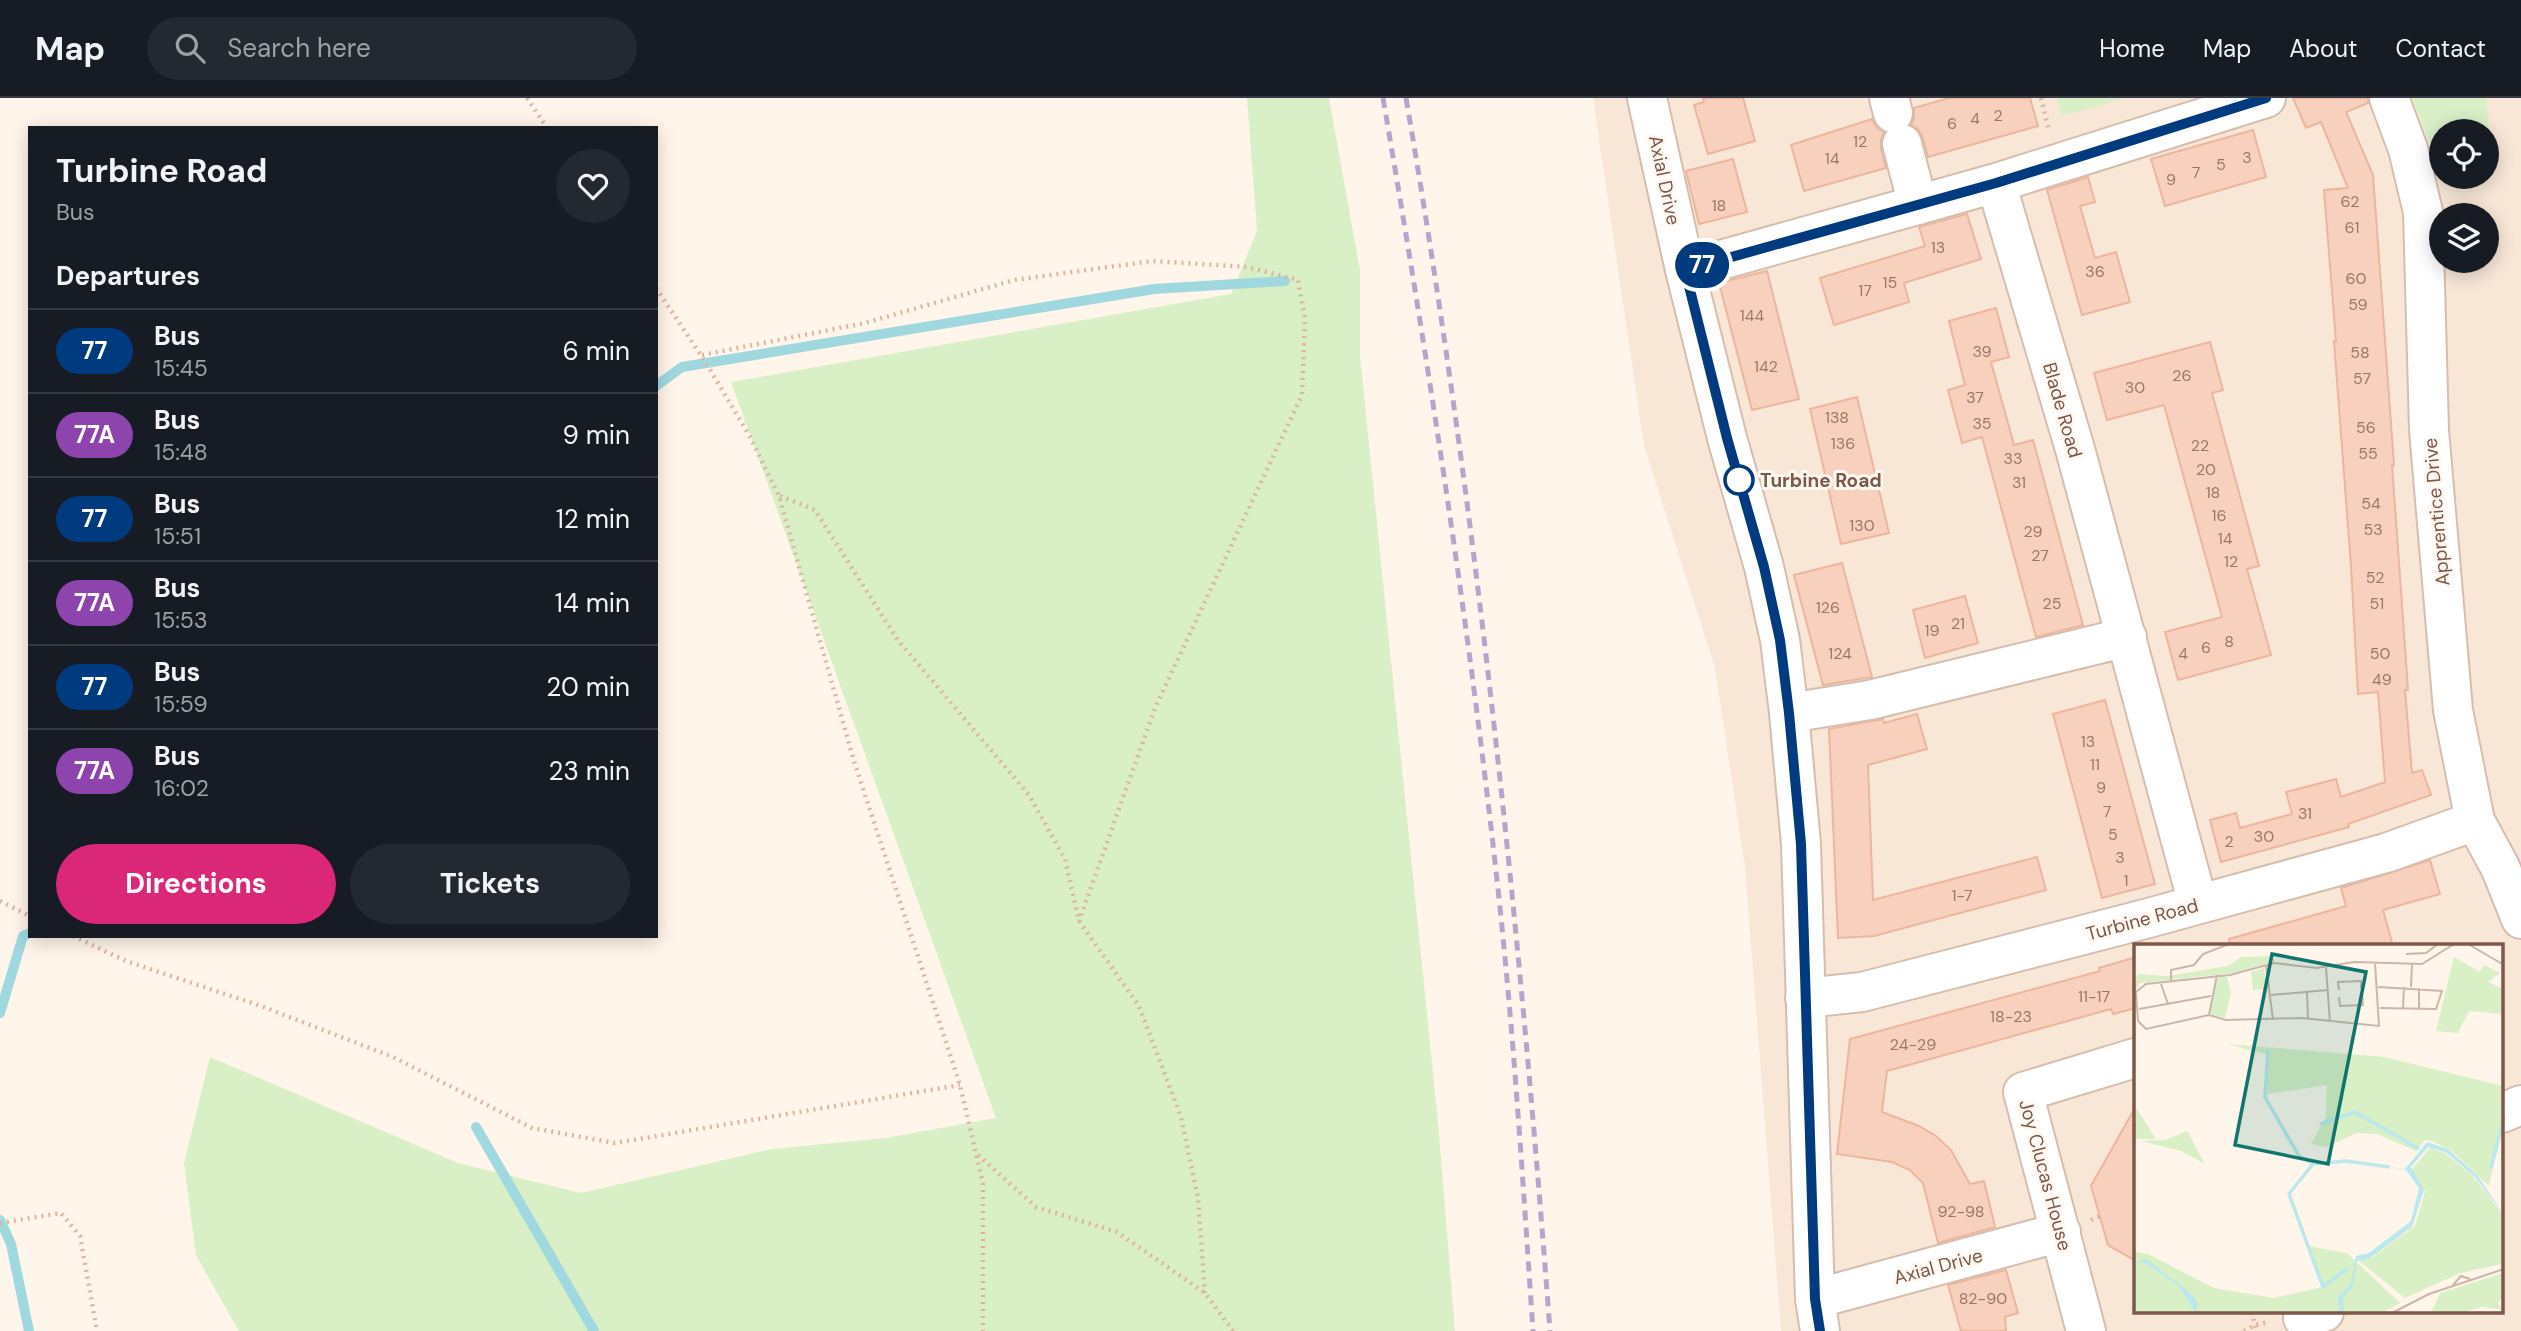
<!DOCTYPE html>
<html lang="en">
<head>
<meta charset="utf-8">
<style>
  :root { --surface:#171b24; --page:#242831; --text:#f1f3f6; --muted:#9ea1a6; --line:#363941; --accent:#db2777 }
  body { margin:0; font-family:"DM Sans",sans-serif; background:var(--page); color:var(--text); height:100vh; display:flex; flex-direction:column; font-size:26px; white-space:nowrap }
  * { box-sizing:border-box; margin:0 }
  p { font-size:23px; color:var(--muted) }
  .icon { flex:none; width:38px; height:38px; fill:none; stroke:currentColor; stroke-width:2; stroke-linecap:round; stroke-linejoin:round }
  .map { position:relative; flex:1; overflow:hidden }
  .drawer { position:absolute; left:28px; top:28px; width:630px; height:812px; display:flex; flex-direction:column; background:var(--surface); border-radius:0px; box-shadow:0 4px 18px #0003 }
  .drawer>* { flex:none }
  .badge { padding:0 14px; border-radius:23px; font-size:24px; line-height:46px }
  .buttons { position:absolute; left:2429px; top:21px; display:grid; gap:14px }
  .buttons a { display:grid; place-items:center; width:70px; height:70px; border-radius:50%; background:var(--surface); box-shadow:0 4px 18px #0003; font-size:35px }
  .map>.badge { position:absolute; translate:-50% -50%; box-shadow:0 0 0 4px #fff }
  h2 { padding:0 28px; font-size:26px; line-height:63px }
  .round { display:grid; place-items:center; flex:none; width:74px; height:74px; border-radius:37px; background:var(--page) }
  .summary { display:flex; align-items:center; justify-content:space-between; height:119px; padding:0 28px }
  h1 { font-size:33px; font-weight:700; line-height:52px }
  .primary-button { display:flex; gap:14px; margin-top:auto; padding:14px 28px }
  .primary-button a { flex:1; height:80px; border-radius:42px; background:var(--accent); color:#fff; font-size:28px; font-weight:700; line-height:80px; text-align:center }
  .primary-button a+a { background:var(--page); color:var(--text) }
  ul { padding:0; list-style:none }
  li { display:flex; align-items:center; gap:21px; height:84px; padding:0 28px; border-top:2px solid var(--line) }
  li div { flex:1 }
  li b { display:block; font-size:26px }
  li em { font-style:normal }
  li .badge { min-width:77px; font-weight:700; text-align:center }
  header { display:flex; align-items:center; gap:42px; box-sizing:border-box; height:98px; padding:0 35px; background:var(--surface); border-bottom:2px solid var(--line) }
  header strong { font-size:33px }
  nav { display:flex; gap:38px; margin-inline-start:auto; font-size:24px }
  .search { width:490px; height:63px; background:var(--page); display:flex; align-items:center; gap:18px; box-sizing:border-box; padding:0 24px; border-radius:38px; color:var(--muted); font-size:26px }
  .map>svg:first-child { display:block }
  .residential { fill:#f8e7d7; fill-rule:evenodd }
  .green { fill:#d9efc5 }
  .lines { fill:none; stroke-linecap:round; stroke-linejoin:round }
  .stream { stroke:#9fd9df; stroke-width:10 }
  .building { fill:#f8d1be; stroke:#edb59c; stroke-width:2 }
  .minor-casing { stroke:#d6beaf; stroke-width:42 }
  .path { stroke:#deb4a0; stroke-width:4.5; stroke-dasharray:2 5; stroke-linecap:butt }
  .minor { stroke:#fff; stroke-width:38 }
  .rail { stroke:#b7a4cc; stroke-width:5; stroke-dasharray:10 7; stroke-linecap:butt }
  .line-casing { stroke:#fff; stroke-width:16 }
  .line { stroke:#003b80; stroke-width:10 }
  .stop-dot { fill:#fff; stroke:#003b80; stroke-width:3.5 }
  .labels { text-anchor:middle; stroke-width:6; stroke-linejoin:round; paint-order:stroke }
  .number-label { font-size:16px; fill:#9c7666 }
  .street-label { font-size:19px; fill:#7e5848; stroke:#fff9f3 }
  .stop-label { font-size:19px; font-weight:bold; fill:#7e5848; stroke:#fff9f3; text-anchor:start }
  .inset-river { fill:none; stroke:#bbe8ec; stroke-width:3.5 }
  .inset-road { fill:none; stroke:#cbb6a9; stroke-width:2 }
  .view { fill:#0f766e; fill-opacity:0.15; stroke:#0f766e; stroke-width:3.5 }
  .inset-edge { fill:none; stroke:#7e5848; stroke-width:3.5 }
</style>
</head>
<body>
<header>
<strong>Map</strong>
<div class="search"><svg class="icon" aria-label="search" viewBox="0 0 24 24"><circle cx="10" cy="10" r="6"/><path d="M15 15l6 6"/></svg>Search here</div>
<nav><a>Home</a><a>Map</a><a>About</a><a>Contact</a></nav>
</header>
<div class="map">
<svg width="2521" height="1233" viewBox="0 0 2521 1233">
  <rect width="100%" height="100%" fill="#fff5ea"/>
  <!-- residential -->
  <path class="residential" d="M 1593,0 L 2412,0 L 2437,63 L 2441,64 L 2441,79 L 2487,79 L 2489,32 L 2487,0 L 2521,0 L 2521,1233 L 1781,1233 L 1745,769 L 1715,570 L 1644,348 ZM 2441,117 L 2487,117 L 2487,163 L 2441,163 ZM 2136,848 L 2502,848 L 2502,1214 L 2136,1214 Z"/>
  <!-- green -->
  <path class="green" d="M 1247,0 L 1329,0 L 1360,172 L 1360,258 L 1438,1024 L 1455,1233 L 239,1233 L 196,1157 L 184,1065 L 210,959 L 458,1065 L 581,1095 L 772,1051 L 886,1040 L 996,1020 L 731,284 L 1231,196 L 1257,133 Z
    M 2057,0 L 2126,0 L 2062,18 Z
    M 2412,0 L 2487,0 L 2489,32 L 2487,40 L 2487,33 L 2441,33 L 2441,64 L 2437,63 Z"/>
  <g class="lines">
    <!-- stream -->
    <path class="stream" d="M 656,288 L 682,269 L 1154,191 L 1285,183
      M 0,915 L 23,838 L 30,835
      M 476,1029 L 594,1233
      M 0,1122 L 11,1146 L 29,1233"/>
  </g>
  <!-- building -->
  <path class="building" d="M 1703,0 L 1743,0 L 1755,43 L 1708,56 L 1694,7 L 1704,4 Z
    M 1949,0 L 2030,0 L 2038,28 L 1928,59 L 1923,40 L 1918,31 L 1911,27 L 1914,20 L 1914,10 Z
    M 2293,0 L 2368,0 L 2368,5 L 2346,14 L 2373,77 L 2394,367 L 2392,367 L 2408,592 L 2405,592 L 2412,675 L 2422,672 L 2431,697 L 2348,726 L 2349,729 L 2221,764 L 2210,722 L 2236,715 L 2240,730 L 2292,716 L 2286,694 L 2336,681 L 2341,699 L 2385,684 L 2378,594 L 2358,596 L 2351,468 L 2334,243 L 2336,243 L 2324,92 L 2348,90 L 2321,24 L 2306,30 Z
    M 1872,21 L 1877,30 L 1884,34 L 1881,41 L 1881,51 L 1886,70 L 1804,93 L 1791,47 Z
    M 2253,32 L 2266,79 L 2165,108 L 2151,61 Z
    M 1733,61 L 1747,114 L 1699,126 L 1686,73 Z
    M 2088,79 L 2095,104 L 2080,108 L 2095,160 L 2116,154 L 2130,204 L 2082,217 L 2047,92 Z
    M 1967,116 L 1981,161 L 1904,185 L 1909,204 L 1834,227 L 1820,180 L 1925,148 L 1919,129 Z
    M 1767,173 L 1799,301 L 1752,312 L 1719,185 Z
    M 1996,210 L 2009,259 L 1991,264 L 2014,347 L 2033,342 L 2083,527 L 2036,539 L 1982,339 L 1962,345 L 1948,292 L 1965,287 L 1949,223 Z
    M 2210,244 L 2223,292 L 2212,295 L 2259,468 L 2247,471 L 2271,557 L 2178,582 L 2165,534 L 2222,519 L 2164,307 L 2107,322 L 2094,275 Z
    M 1857,299 L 1889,435 L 1841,446 L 1810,311 Z
    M 1842,465 L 1872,579 L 1823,587 L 1794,477 Z
    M 1965,498 L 1978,545 L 1925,560 L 1913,512 Z
    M 2105,602 L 2155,786 L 2102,800 L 2053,616 Z
    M 1917,616 L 1927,651 L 1868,667 L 1873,802 L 2037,759 L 2046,792 L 1874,838 L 1838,840 L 1829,631 L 1883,621 L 1884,625 Z
    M 2430,762 L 2440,796 L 2383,812 L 2393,848 L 2230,848 L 2229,841 L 2346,808 L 2341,790 Z
    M 2136,859 L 2136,910 L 2113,916 L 2111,911 L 1887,973 L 1882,1014 L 1919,1028 L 1936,1038 L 1951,1052 L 1970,1086 L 1984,1083 L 1995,1129 L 1938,1145 L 1923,1085 L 1910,1072 L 1892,1064 L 1837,1056 L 1850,941 L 2093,875 L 2100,873 L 2099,870 Z
    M 2136,1008 L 2136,1163 L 2108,1147 L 2091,1088 Z
    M 2006,1172 L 2018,1215 L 2005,1219 L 2006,1233 L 1961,1233 L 1948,1187 Z"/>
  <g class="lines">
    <defs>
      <path id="minor" d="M 1647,0 L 1685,172 L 1727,340 L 1764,469 L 1780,542 L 1789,615 L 1801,746 L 1815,1201 L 1820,1233
        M 1889,0 L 1893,15
        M 2389,0 L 2408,51 L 2423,114 L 2429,332 L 2453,612 L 2475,723 L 2500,769 L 2521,821
        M 1902,46 L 1918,107
        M 1996,85 L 2075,351 L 2198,806
        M 1685,172 L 1996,85 L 2266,0
        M 1789,615 L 1870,602 L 2127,539
        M 1805,900 L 1862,894 L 2145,821 L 2386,755 L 2475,723
        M 2502,1015 L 2521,1007
        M 1815,1201 L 2061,1134
        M 2303,1220 L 2324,1214
        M 2086,1233 L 2023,994 L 2135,960"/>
    </defs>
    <!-- minor casing -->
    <use href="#minor" class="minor-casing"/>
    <!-- path -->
    <path class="path" d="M 527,0 L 547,30
      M 2041,0 L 2049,33
      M 656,190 L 706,265 L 749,337 L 779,398 L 854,663 L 960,987 L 983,1086 L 983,1233
      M 702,257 L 865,225 L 1014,182 L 1153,163 L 1247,169 L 1298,182 L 1305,221 L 1302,297 L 1155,610 L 1079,823
      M 780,398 L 815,412 L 897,541 L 1029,697 L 1065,761 L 1079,823 L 1139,908 L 1181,1019 L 1198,1100 L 1205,1195
      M 0,803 L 30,818
      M 73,838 L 126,863 L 261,908 L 393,959 L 532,1030 L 615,1045 L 960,987
      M 978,1057 L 1036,1109 L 1117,1134 L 1205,1195 L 1233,1233
      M 2134,1109 L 2136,1109
      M 2091,1122 L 2100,1118
      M 0,1125 L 61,1115 L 80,1138 L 97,1233
      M 2252,1214 L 2256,1233
      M 2244,1233 L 2255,1227 L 2269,1224"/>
    <!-- minor -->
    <use href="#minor" class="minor"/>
    <!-- rail -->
    <path class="rail" d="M 1383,0 C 1428,263 1469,526 1498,791 C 1514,938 1523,1086 1533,1233
      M 1406,0 C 1476,408 1519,820 1550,1233"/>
  </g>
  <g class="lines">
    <defs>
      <path id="line" d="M 1820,1233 L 1815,1201 L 1801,746 L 1789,615 L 1780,542 L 1764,469 L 1727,340 L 1685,172 L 1996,85 L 2266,0"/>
    </defs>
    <!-- line casing -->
    <use href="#line" class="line-casing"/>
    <!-- line -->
    <use href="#line" class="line"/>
  </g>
  <!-- markers -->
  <circle class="stop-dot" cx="1739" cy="382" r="14"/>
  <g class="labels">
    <!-- number labels -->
    <g class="number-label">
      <text x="1998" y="23">2</text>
      <text x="1975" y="26">4</text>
      <text x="1952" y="31">6</text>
      <text x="1860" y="49">12</text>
      <text x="2247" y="65">3</text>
      <text x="1832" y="66">14</text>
      <text x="2221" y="72">5</text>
      <text x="2196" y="80">7</text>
      <text x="2171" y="87">9</text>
      <text x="2350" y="109">62</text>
      <text x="1719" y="113">18</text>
      <text x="2352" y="135">61</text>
      <text x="1938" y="155">13</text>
      <text x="2095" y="179">36</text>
      <text x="2356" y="186">60</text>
      <text x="1890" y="190">15</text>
      <text x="1865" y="198">17</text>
      <text x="2358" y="212">59</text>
      <text x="1752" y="223">144</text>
      <text x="1982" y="259">39</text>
      <text x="2360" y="260">58</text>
      <text x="1766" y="274">142</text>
      <text x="2182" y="283">26</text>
      <text x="2362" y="286">57</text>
      <text x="2135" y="295">30</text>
      <text x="1975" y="305">37</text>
      <text x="1837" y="325">138</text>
      <text x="1982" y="331">35</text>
      <text x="2366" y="335">56</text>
      <text x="1843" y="351">136</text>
      <text x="2200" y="353">22</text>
      <text x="2368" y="361">55</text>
      <text x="2013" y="366">33</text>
      <text x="2206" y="377">20</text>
      <text x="2019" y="390">31</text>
      <text x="2213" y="400">18</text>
      <text x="2371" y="411">54</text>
      <text x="2219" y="423">16</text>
      <text x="1862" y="433">130</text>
      <text x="2373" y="437">53</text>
      <text x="2033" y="439">29</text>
      <text x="2225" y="446">14</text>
      <text x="2040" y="463">27</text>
      <text x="2231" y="469">12</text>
      <text x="2375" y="485">52</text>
      <text x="2052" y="511">25</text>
      <text x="2377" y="511">51</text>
      <text x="1828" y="515">126</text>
      <text x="1958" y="531">21</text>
      <text x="1932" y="538">19</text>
      <text x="2229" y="549">8</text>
      <text x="2206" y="555">6</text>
      <text x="1840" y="561">124</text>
      <text x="2183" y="561">4</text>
      <text x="2380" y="561">50</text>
      <text x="2382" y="587">49</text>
      <text x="2088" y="649">13</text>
      <text x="2095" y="672">11</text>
      <text x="2101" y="695">9</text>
      <text x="2107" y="719">7</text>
      <text x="2305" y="721">31</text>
      <text x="2113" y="742">5</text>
      <text x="2264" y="744">30</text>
      <text x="2229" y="749">2</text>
      <text x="2120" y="765">3</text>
      <text x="2126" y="788">1</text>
      <text x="1962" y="803">1-7</text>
      <text x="2094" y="904">11-17</text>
      <text x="2011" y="924">18-23</text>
      <text x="1913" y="952">24-29</text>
      <text x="1961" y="1119">92-98</text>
      <text x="1983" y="1206">82-90</text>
    </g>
    <!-- street labels -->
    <g class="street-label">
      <text transform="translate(1665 82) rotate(78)" y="7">Axial Drive</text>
      <text transform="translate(2063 312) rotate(74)" y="7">Blade Road</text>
      <text transform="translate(2436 414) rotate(-95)" y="7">Apprentice Drive</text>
      <text transform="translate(2142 821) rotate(-15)" y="7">Turbine Road</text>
      <text transform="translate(2046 1077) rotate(75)" y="7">Joy Clucas House</text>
      <text transform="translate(1938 1168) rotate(-15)" y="7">Axial Drive</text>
    </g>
    <!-- stop labels -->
    <g class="stop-label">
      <text x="1760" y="389">Turbine Road</text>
    </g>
  </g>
  <!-- overview -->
  <g transform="translate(2134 846)">
    <rect width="369" height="369" fill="#fff5ea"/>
    <path d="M 138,12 L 141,17 L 100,29 L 6,39 L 0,49 L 3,30 L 34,32 L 94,22 L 107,13 ZM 320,13 L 346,28 L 350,21 L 366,29 L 354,38 L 369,45 L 369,70 L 335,67 L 324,89 L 302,87 ZM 130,24 L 133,45 L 119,46 L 117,28 ZM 83,32 L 93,33 L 97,50 L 91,74 L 76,70 ZM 94,100 L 250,113 L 369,142 L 369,177 L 355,242 L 318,207 L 298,197 L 291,196 L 282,207 L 243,190 L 223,189 L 192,203 L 177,200 L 192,173 L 193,141 L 133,150 L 134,111 ZM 1,162 L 22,195 L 0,195 ZM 53,187 L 71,220 L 47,207 L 7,197 L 31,196 ZM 296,204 L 312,210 L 339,232 L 369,271 L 369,320 L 326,329 L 271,354 L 225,317 L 236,315 L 281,282 L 291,248 L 278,225 ZM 174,302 L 213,309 L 266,359 L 248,369 L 0,369 L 0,308 L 14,310 L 80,344 L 140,354 L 189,343 ZM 369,329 L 369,354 L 364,359 L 369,366 L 348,363 L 328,369 L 298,367 L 306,349 Z" fill="#d9efc5"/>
    <path d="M 293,198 L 314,205 L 344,232 L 369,270 L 341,233 L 313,209 L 294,203 L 277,223 L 290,246 L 278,283 L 235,315 L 223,317 L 219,343 L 209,353 L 210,369 L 206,369 L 204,353 L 217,340 L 222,312 L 235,309 L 277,277 L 285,244 L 272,226 L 255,223 L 271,225 ZM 12,315 L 53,346 L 64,359 L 62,369 L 44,341 L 9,318 L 0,319 Z" fill="#bbe8ec"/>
    <path class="inset-river" d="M 134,106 L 131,153 L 165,212 L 179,220 L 212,217 L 256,223M 186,180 L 221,168 L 285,205M 179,220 L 155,250 L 189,343 L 214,324M 357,224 L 370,174"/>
    <path class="inset-road" d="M 334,0 L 370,21M 272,10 L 292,9 L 304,0M 241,19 L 245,82 L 168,74 L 92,76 L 75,71 L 12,85 L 4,77 L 2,48 L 12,40 L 96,31 L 140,19 L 183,24 L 220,18 L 288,20 L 320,0M 132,21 L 139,76M 192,24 L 196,78M 37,38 L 37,26 L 60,21 L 69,10 L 95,0M 27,40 L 34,60M 244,43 L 308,47 L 302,65 L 246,64M 277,43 L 278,19M 205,46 L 204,38 L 227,37 L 227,44M 173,48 L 174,74M 137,51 L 194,46M 205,53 L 206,62 L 229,61 L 228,51M 269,64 L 270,43M 5,65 L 77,52M 285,65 L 285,44M 75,71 L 83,31M 319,341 L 327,332 L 336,335M 258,369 L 295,350 L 370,325"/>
    <path class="view" d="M 138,10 L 232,28 L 194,220 L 101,201 Z"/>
    <rect width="369" height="369" class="inset-edge"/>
  </g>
</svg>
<div class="buttons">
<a><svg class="icon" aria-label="locate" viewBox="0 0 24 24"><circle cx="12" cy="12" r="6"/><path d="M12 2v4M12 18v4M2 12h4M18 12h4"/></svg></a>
<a><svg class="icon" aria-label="layers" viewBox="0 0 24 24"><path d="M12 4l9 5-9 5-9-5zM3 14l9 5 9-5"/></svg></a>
</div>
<b class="badge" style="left:1702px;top:167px;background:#003b80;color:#fff">77</b>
<section class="drawer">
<div class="summary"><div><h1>Turbine Road</h1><p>Bus</p></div><a class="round"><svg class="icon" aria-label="heart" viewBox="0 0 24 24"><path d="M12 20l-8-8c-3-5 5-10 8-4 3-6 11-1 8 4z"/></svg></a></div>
<h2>Departures</h2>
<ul>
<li><span class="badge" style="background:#003b80;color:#fff">77</span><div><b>Bus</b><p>15:45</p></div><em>6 min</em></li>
<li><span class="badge" style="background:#8e44ad;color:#fff">77A</span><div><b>Bus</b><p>15:48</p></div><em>9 min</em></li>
<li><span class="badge" style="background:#003b80;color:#fff">77</span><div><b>Bus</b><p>15:51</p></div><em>12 min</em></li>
<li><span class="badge" style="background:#8e44ad;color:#fff">77A</span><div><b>Bus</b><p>15:53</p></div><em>14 min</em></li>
<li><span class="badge" style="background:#003b80;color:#fff">77</span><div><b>Bus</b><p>15:59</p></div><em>20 min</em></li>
<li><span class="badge" style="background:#8e44ad;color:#fff">77A</span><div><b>Bus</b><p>16:02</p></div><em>23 min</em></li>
</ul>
<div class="primary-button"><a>Directions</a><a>Tickets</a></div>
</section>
</div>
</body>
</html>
